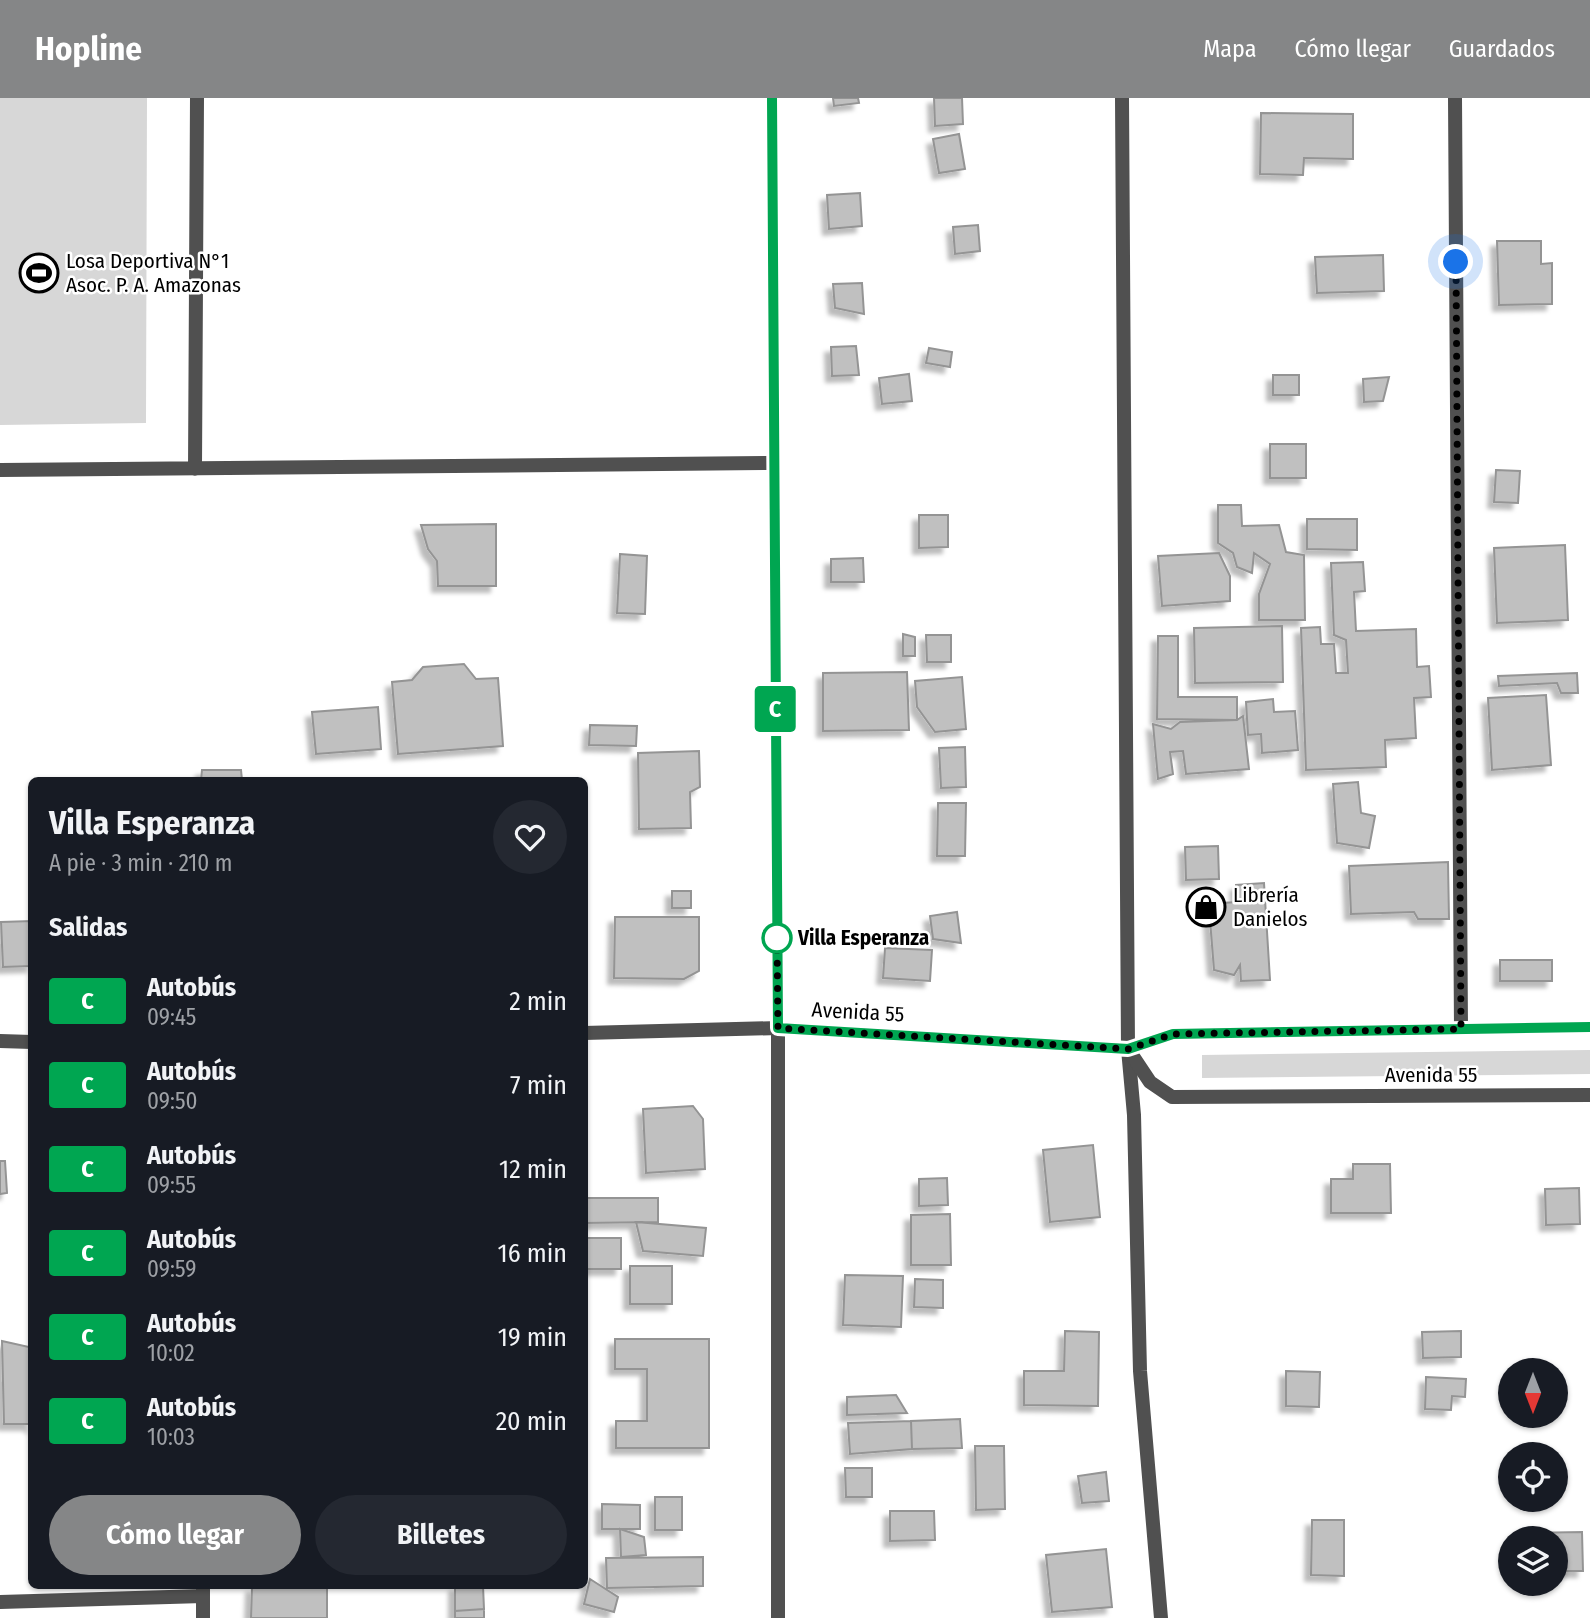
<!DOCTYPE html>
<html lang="es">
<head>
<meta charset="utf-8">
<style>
  :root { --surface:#171b24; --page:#242831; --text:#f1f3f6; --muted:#9ea1a6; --accent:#858687 }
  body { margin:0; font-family:"Fira Sans Condensed",sans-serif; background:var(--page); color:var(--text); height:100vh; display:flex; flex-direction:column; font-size:26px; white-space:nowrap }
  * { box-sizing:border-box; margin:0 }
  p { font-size:23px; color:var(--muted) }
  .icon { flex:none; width:38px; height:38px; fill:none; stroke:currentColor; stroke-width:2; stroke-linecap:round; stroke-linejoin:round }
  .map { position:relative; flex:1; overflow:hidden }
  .sheet { position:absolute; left:28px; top:679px; width:560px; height:812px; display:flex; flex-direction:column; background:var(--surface); border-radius:10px; box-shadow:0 2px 5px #0004 }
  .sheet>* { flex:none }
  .badge { padding:0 14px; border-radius:5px; font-size:24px; line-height:46px }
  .needle { width:46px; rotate:180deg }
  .tools { position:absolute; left:1498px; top:1260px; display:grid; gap:14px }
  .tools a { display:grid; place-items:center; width:70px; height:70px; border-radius:50%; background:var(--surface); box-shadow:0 2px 5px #0004; font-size:35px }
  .you { position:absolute; width:35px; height:35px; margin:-18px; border:5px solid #fff; border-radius:50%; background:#1a73e8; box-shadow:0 0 0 10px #1a73e833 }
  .map>.badge { position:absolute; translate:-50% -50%; box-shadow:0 0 0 4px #fff }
  h2 { padding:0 21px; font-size:26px; line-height:63px }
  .round { display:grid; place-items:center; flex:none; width:74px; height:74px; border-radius:37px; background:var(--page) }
  .summary { display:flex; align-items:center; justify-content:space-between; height:119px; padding:0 21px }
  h1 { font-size:33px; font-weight:700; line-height:52px }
  .button { display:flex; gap:14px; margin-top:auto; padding:14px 21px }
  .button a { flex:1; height:80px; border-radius:42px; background:var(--accent); color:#fff; font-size:28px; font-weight:700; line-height:80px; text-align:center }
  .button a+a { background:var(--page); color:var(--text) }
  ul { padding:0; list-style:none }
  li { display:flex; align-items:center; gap:21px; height:84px; padding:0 21px }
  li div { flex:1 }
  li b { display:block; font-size:26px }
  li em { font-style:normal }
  li .badge { min-width:77px; font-weight:700; text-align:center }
  header { display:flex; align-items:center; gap:42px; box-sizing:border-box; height:98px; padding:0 35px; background:var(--accent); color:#fff }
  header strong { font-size:33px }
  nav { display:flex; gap:38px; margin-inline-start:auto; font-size:24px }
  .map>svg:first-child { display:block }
  .green { fill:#d7d7d7 }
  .building { fill:#c0c0c0; stroke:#949494; stroke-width:2; filter:url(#shadow) }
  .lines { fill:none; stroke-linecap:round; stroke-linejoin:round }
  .minor { stroke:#505050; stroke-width:14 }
  .tertiary { stroke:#505050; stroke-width:14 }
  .line-casing { stroke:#fff; stroke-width:16 }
  .line { stroke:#00a651; stroke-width:10 }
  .walk { stroke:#000; stroke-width:7; stroke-dasharray:0 12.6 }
  .stop-dot { fill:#fff; stroke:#00a651; stroke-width:3.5 }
  .labels { text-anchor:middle; stroke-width:5; stroke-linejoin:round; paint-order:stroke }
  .poi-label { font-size:21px; fill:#000; stroke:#fff; text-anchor:start }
  .stop-label { font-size:21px; font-weight:bold; fill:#000; stroke:#fff; text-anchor:start }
  .street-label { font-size:21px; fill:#000; stroke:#fff }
</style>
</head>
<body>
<header>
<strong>Hopline</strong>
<nav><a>Mapa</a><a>Cómo llegar</a><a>Guardados</a></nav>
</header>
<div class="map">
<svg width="1590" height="1520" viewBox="0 0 1590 1520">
  <defs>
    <filter id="shadow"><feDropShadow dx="-6" dy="6" stdDeviation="2" flood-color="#0004"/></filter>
  </defs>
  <rect width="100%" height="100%" fill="#fff"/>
  <!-- green -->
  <path class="green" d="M 0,0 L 147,0 L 146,325 L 0,327 Z
    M 1590,952 L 1590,976 L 1202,980 L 1202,957 Z"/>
  <!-- building -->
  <path class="building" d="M 833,0 L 858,0 L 859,5 L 834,8 Z
    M 934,0 L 962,0 L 963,26 L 935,28 Z
    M 1261,15 L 1353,16 L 1353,61 L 1304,60 L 1303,77 L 1260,76 Z
    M 959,36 L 965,71 L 939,75 L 933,41 Z
    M 860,95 L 862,128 L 829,131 L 827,97 Z
    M 978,127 L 980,153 L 955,156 L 953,129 Z
    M 1497,143 L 1541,143 L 1541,166 L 1552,165 L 1552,206 L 1499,207 Z
    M 1383,157 L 1384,193 L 1317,195 L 1315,159 Z
    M 862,185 L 864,216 L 835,210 L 833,186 Z
    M 856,248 L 859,277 L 832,278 L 831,249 Z
    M 929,250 L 952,254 L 950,269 L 926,265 Z
    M 909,276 L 912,303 L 882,306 L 879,280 Z
    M 1273,277 L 1299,277 L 1299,297 L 1273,297 Z
    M 1389,279 L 1383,303 L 1364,304 L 1363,281 Z
    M 1270,346 L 1306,346 L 1306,380 L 1270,380 Z
    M 1496,372 L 1520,373 L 1518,405 L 1494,404 Z
    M 1218,407 L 1241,407 L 1242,428 L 1279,427 L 1286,454 L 1304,457 L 1305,522 L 1259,522 L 1259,496 L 1270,466 L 1254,455 L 1252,475 L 1237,469 L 1233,455 L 1218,445 Z
    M 919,417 L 948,417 L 948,449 L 919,450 Z
    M 1307,421 L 1357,421 L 1357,452 L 1307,451 Z
    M 496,426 L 496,488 L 438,488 L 437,463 L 428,451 L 421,427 Z
    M 1565,447 L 1568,522 L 1497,525 L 1494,450 Z
    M 1219,455 L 1230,478 L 1230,503 L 1162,508 L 1158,458 Z
    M 620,456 L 647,458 L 645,516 L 617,515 Z
    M 863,460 L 864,484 L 831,484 L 831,461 Z
    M 1363,464 L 1365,493 L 1354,494 L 1356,533 L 1416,531 L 1417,569 L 1429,568 L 1431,599 L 1414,600 L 1416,640 L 1385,642 L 1386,669 L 1306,672 L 1301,530 L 1320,529 L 1321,546 L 1334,546 L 1336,575 L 1348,575 L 1346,542 L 1334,537 L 1331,465 Z
    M 1282,528 L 1283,584 L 1195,585 L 1194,530 Z
    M 903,536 L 915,539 L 915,558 L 903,558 Z
    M 926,537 L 951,537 L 951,564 L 927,564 Z
    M 1158,538 L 1178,538 L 1178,599 L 1237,599 L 1237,622 L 1157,621 Z
    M 464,566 L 476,581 L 498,580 L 503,648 L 398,656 L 392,584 L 412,582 L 423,569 Z
    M 907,574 L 909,632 L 823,633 L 823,575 Z
    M 1577,575 L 1578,595 L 1561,595 L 1557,585 L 1499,588 L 1498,578 Z
    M 962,579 L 966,631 L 935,634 L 917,609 L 915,583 Z
    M 1546,597 L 1551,667 L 1492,672 L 1488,600 Z
    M 1273,601 L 1274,614 L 1295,613 L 1298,652 L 1262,655 L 1261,636 L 1248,637 L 1246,604 Z
    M 378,609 L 381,651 L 316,656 L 312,614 Z
    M 1243,618 L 1249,671 L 1186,676 L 1183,653 L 1170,654 L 1173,676 L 1158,681 L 1153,626 L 1171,631 L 1180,624 L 1237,622 Z
    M 590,627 L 637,628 L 636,648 L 589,647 Z
    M 965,649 L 966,689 L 941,690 L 939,650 Z
    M 699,653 L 700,689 L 690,694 L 691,730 L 639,731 L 638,655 Z
    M 202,672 L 241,672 L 242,682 L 201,682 Z
    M 1358,684 L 1361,715 L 1375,718 L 1369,750 L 1337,745 L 1333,686 Z
    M 938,705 L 966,705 L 965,758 L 937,758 Z
    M 1218,748 L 1219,781 L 1186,782 L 1185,749 Z
    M 1448,764 L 1449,821 L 1418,821 L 1414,814 L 1351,816 L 1349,768 Z
    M 1264,785 L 1270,882 L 1241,883 L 1240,867 L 1234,877 L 1214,872 L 1210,822 L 1222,817 L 1221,805 L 1237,804 L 1236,787 Z
    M 672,793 L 691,793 L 691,810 L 672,810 Z
    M 957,814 L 961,845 L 933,841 L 930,818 Z
    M 615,819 L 699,819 L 699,873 L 684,881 L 614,880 Z
    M 32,823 L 32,868 L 3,869 L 1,824 Z
    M 885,850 L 932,852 L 930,883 L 883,880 Z
    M 1500,862 L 1552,862 L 1552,883 L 1500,883 Z
    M 693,1008 L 703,1021 L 705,1071 L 646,1075 L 643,1011 Z
    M 1093,1047 L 1100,1119 L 1050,1124 L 1043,1052 Z
    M 0,1063 L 5,1063 L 7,1095 L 0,1096 Z
    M 1353,1066 L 1390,1066 L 1391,1115 L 1331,1115 L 1331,1081 L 1353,1081 Z
    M 947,1080 L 948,1107 L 919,1108 L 919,1081 Z
    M 1579,1090 L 1580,1126 L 1546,1127 L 1545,1091 Z
    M 584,1100 L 658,1100 L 658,1124 L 584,1125 Z
    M 950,1116 L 951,1167 L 911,1167 L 911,1117 Z
    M 636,1124 L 706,1130 L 703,1158 L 643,1153 Z
    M 584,1140 L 621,1140 L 621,1171 L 584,1171 Z
    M 630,1168 L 672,1168 L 672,1206 L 630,1206 Z
    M 845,1177 L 903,1178 L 901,1229 L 843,1227 Z
    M 915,1181 L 943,1182 L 943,1210 L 914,1209 Z
    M 1065,1233 L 1099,1234 L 1098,1308 L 1024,1307 L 1024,1273 L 1064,1273 Z
    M 1461,1233 L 1461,1259 L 1423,1260 L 1422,1234 Z
    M 615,1241 L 709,1241 L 709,1350 L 616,1350 L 616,1323 L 647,1323 L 647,1271 L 615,1271 Z
    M 2,1243 L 29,1249 L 31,1326 L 4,1326 Z
    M 29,1249 L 32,1249 L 32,1330 L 31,1326 Z
    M 1286,1273 L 1320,1274 L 1319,1309 L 1286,1308 Z
    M 1426,1279 L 1466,1281 L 1465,1299 L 1452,1298 L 1451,1312 L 1425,1311 Z
    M 896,1297 L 907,1315 L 847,1317 L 847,1299 Z
    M 960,1321 L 962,1350 L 912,1351 L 911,1323 Z
    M 911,1323 L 912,1351 L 850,1356 L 848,1325 Z
    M 975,1348 L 1004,1348 L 1005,1411 L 976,1412 Z
    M 845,1370 L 872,1370 L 872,1399 L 846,1399 Z
    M 1106,1374 L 1109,1403 L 1082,1405 L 1078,1378 Z
    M 655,1399 L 682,1399 L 682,1432 L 655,1432 Z
    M 602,1406 L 640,1407 L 640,1431 L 602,1431 Z
    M 890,1413 L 934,1413 L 935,1442 L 890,1443 Z
    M 1312,1422 L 1344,1422 L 1344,1478 L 1311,1477 Z
    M 620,1431 L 644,1439 L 646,1457 L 621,1459 Z
    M 1582,1434 L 1583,1473 L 1556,1473 L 1556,1440 L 1523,1440 L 1523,1435 Z
    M 1106,1451 L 1112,1509 L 1052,1514 L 1046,1457 Z
    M 703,1459 L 703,1488 L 607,1490 L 606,1460 Z
    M 590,1481 L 618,1499 L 614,1514 L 584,1506 Z
    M 455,1488 L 483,1488 L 484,1511 L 455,1513 Z
    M 252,1489 L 327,1490 L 327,1520 L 251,1520 Z
    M 484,1511 L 484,1520 L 455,1520 L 455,1513 Z"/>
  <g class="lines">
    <!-- minor -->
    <path class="minor" d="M 1122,0 L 1128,951 L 1134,1017 L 1140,1273 L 1161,1520
      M 1455,0 L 1461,931
      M 195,371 L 197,0
      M 0,372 L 773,365
      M 584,935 L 778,930
      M 0,943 L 32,944
      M 203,1488 L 203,1520
      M 0,1504 L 203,1498"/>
    <!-- tertiary -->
    <path class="tertiary" d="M 772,0 L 778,930 L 778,1520
      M 778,930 L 1128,951 L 1173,936 L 1590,929
      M 1128,951 L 1150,984 L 1172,999 L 1590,997"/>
  </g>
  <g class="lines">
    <defs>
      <path id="line" d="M 772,0 L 778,930 L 1128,951 L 1173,936 L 1590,929"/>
    </defs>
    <!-- line casing -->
    <use href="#line" class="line-casing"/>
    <!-- line -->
    <use href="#line" class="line"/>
    <!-- walk -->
    <path class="walk" d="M 777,840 L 778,930 L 1128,951 L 1173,936 L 1461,931 L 1456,164"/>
  </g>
  <!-- icons -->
  <defs>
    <symbol id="stadium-ring" viewBox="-11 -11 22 22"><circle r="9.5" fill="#fff" stroke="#000" stroke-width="1.5"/><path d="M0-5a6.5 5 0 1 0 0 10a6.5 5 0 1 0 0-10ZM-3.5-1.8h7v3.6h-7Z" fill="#000"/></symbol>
    <symbol id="shop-ring" viewBox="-11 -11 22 22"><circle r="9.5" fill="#fff" stroke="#000" stroke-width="1.5"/><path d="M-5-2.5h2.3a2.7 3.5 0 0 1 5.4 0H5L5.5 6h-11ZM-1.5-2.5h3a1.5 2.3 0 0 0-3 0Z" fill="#000"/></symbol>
  </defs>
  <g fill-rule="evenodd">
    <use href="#stadium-ring" x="17" y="153" width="44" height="44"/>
    <use href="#shop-ring" x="1184" y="787" width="44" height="44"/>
  </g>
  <!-- markers -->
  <circle class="stop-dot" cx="777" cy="840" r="14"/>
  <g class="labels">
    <!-- poi labels -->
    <g class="poi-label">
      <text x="66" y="170">Losa Deportiva N°1<tspan x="66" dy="24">Asoc. P. A. Amazonas</tspan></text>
      <text x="1233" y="804">Librería<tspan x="1233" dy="24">Danielos</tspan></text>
    </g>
    <!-- stop labels -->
    <g class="stop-label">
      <text x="798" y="847">Villa Esperanza</text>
    </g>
    <!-- street labels -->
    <g class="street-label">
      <text transform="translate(858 914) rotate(3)" y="7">Avenida 55</text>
      <text x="1431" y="984">Avenida 55</text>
    </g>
  </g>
</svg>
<div class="tools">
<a><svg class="needle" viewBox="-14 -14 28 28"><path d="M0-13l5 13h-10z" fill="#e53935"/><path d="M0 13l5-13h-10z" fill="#9ea1a6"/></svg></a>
<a><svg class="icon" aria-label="locate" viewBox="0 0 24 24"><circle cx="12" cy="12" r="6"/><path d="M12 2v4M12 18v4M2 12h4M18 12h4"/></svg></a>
<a><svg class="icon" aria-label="layers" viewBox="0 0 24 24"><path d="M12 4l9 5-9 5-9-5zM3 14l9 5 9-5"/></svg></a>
</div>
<div class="you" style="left:1456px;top:164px"></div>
<b class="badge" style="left:775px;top:611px;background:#00a651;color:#fff">C</b>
<section class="sheet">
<div class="summary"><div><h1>Villa Esperanza</h1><p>A pie · 3 min · 210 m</p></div><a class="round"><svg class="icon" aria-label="heart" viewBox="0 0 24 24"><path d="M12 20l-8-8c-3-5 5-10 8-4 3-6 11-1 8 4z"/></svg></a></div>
<h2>Salidas</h2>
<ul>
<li><span class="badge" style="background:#00a651;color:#fff">C</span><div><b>Autobús</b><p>09:45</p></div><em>2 min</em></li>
<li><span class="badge" style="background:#00a651;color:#fff">C</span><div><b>Autobús</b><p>09:50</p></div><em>7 min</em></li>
<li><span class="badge" style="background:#00a651;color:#fff">C</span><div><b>Autobús</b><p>09:55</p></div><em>12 min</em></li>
<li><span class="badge" style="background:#00a651;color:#fff">C</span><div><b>Autobús</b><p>09:59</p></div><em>16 min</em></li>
<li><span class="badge" style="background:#00a651;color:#fff">C</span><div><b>Autobús</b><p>10:02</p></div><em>19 min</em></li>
<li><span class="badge" style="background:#00a651;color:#fff">C</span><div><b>Autobús</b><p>10:03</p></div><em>20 min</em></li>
</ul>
<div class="button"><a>Cómo llegar</a><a>Billetes</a></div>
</section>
</div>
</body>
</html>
